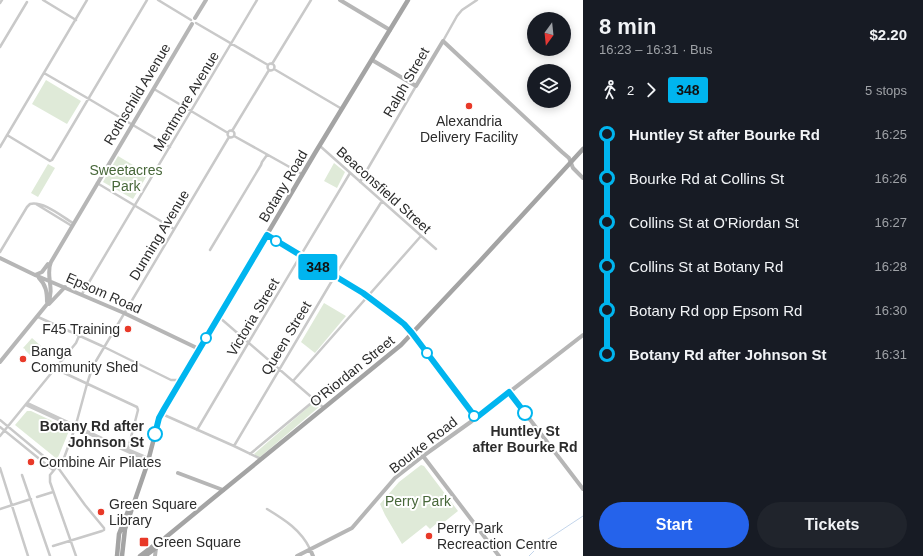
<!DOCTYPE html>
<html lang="en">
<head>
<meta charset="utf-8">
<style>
  :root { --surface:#171b24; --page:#20242c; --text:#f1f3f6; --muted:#9ea1a6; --accent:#2563eb }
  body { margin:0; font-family:Arial,sans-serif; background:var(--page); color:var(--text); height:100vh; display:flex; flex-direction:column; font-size:15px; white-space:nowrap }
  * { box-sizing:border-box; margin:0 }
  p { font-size:13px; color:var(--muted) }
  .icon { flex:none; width:22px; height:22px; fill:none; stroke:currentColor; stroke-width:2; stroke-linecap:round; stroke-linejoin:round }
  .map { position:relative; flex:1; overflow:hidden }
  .details { display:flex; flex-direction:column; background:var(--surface); width:340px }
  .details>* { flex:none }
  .badge { padding:0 8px; border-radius:3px; font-size:14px; line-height:26px }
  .needle { width:26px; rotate:195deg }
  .tools { position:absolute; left:527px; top:12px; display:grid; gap:8px }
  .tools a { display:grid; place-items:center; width:44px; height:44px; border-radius:50%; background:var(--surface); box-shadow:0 2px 10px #0003; font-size:20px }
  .map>.badge { position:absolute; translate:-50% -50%; box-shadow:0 0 0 2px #fff }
  .legs { display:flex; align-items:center; gap:6px; height:44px; padding:0 16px; font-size:13px }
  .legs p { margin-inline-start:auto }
  .overview { display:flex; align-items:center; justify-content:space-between; height:68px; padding:0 16px }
  h1 { font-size:22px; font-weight:800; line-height:30px }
  .action { display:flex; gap:8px; margin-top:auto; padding:8px 16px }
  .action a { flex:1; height:46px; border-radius:24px; background:var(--accent); color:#fff; font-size:16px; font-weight:800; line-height:46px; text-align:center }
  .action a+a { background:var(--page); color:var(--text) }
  ul { padding:0 16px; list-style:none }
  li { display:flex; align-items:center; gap:14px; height:44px; font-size:15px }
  li i { display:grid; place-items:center; width:6px; height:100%; margin:0 5px; background:currentColor }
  li i::after { content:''; width:10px; height:10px; margin:-5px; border:3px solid; border-radius:50%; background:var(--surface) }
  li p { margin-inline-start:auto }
  li:first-child i { background:linear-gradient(#0000 50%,currentColor 0) }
  li:last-child i { background:linear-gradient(currentColor 50%,#0000 0) }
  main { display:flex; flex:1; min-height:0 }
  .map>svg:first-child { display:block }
  .green { fill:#dfead8 }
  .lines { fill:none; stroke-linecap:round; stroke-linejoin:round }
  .stream { stroke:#c3d5eb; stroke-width:1 }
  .street { stroke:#c9c9c9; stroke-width:2.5 }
  .secondary { stroke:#b6b6b6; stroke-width:4 }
  .primary { stroke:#a4a4a4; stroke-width:4.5 }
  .line-1-casing { stroke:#fff; stroke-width:9 }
  .line-1 { stroke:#00b5ef; stroke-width:6 }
  .poi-dot { fill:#e83928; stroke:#fff; stroke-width:1.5 }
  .stop-1-dot { fill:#fff; stroke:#00b5ef; stroke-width:2 }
  .labels { text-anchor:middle; stroke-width:4; stroke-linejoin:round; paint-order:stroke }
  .street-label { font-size:14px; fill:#2c2c2c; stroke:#fff }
  .poi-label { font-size:14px; fill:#2c2c2c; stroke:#fff; text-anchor:start }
  .park-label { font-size:14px; fill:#476739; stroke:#fff }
  .stop-label { font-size:14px; font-weight:bold; fill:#2c2c2c; stroke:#fff; text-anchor:end }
</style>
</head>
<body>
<main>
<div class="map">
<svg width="583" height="556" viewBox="0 0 583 556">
  <rect width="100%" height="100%" fill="#fff"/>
  <!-- green -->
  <path class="green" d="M 46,80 L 81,101 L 67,124 L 32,104 Z
    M 118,156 L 148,174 L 133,199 L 103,182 Z
    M 334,163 L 345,172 L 337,188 L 324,181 Z
    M 48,164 L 55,168 L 38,197 L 31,193 Z
    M 324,303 L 346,316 L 315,353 L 301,342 Z
    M 32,338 L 41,346 L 32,357 L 25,350 L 25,349 L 23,348 Z
    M 313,403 L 319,407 L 259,458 L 254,454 Z
    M 27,411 L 31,411 L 65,427 L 69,431 L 59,455 L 57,459 L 15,425 Z
    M 421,465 L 424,466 L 458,511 L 438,527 L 436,524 L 430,529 L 426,525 L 402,544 L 385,515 L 380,504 L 399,482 Z"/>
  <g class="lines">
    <!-- stream -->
    <path class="stream" d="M 529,556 L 542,543 L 583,516"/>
    <!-- street -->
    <path class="street" d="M 43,0 L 76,20
      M 158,0 L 191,20
      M 0,3 L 2,0
      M 196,23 L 268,65
      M 443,41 L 457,16 L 462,10 L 477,0
      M 0,47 L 27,2
      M267.5 67a3.5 3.5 0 1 1 7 0a3.5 3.5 0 1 1-7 0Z
      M 272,64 L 311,0
      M 274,69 L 342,109
      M 44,73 L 89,99 L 170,147
      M 154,89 L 228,133
      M227.5 134a3.5 3.5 0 1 1 7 0a3.5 3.5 0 1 1-7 0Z
      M 232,131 L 269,70
      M 7,135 L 50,161 L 52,160 L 147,0
      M 234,136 L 302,174
      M 320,146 L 436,249
      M 0,147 L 87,0
      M 360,182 L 416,86
      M 97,183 L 174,229
      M 36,204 L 72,226
      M 210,250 L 261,165 L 262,162 L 267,155
      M 0,252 L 27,207 L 30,204 C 44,201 61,216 73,223
      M 82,294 L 257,0
      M 38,317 L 102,346 L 171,380 L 181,380
      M 219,317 L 324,408
      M 57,368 L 60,371 L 137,407 L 138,410 L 128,449
      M 293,381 L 421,236
      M 27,403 L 108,441 L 148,458
      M 26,405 L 148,461
      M 162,414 L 234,446 L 261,459
      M 0,420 L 59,469 L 85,505 L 104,528 L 104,530 L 102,531 L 53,546
      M 0,427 L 53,470
      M 197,430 L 250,340 L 350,173
      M 0,436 L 53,371 L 57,368 L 58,365 L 76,343 L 79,336
      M 234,446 L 336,274 L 382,201
      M 250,454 L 315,400
      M 0,468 L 28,556
      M 22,475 L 50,556
      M 37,497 L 53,492
      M 0,509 L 31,499
      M 267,509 C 285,520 301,530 310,549
      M 76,556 L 50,482 L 50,475 L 64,458 L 75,428 L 87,384 L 93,366 L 229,137"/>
    <!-- secondary -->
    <path class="secondary" d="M 340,0 L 390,30
      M 195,18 L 206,0
      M 372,60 L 416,86 L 443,41 L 562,152 L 569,158 L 573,168 L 583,178
      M 267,235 L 363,293 L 404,324 L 412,333 L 476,418
      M 0,258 L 35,275 L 124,313 L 199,349
      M 35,275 L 42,272 L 48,264
      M 39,278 C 46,285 47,292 47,302
      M 49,304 L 65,287
      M 0,362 L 48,303 C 55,288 45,275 51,262 L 192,24
      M 509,392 L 583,489
      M 423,456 L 499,556
      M 178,473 L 223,490
      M 310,549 L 313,556
      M 155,556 L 156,548
      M 297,556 L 352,528 L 395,478 L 423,456 L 472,421 L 583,335"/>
    <!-- primary -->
    <path class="primary" d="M 117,556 L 119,534 L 128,511
      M 122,556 L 125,529 L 147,465 L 158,423 L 164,409 L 315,153 L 408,0
      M 140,556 L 161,540
      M 145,556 L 156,548 L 166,537 L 211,500 L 401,345 L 480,261 L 583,149"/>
  </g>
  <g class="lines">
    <defs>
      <path id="line-1" d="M 155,434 L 159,418 L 164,409 L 267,235 L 363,293 L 395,317 L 404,324 L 412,333 L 476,418 L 509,392 L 525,413"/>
    </defs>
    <!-- line-1 casing -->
    <use href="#line-1" class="line-1-casing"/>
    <!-- line-1 -->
    <use href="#line-1" class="line-1"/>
  </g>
  <!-- markers -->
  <g class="poi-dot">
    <circle cx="469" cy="106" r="4"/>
    <circle cx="128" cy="329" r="4"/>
    <circle cx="23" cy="359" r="4"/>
    <circle cx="31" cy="462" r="4"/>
    <circle cx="101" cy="512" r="4"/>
    <circle cx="429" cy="536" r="4"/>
    <rect x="139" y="537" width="10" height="10" rx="2"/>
  </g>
  <g class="stop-1-dot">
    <circle cx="276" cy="241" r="5"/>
    <circle cx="206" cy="338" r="5"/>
    <circle cx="427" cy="353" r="5"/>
    <circle cx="525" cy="413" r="7"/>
    <circle cx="474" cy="416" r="5"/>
    <circle cx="155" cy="434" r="7"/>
  </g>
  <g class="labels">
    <!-- street labels -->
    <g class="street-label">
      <text transform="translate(406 82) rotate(-60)" y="5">Ralph Street</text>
      <text transform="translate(137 94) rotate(-59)" y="5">Rothschild Avenue</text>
      <text transform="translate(186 101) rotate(-59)" y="5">Mentmore Avenue</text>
      <text transform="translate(283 186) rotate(-59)" y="5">Botany Road</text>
      <text transform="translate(384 190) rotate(42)" y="5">Beaconsfield Street</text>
      <text transform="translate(159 235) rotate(-59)" y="5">Dunning Avenue</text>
      <text transform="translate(104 293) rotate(24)" y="5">Epsom Road</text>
      <text transform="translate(253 317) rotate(-59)" y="5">Victoria Street</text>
      <text transform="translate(286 338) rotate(-59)" y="5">Queen Street</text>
      <text transform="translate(352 371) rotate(-39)" y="5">O'Riordan Street</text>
      <text transform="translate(423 445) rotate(-38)" y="5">Bourke Road</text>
    </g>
    <!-- poi labels -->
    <g class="poi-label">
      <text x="469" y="126" text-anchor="middle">Alexandria<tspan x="469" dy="16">Delivery Facility</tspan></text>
      <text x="120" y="334" text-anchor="end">F45 Training</text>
      <text x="31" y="356">Banga<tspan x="31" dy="16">Community Shed</tspan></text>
      <text x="39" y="467">Combine Air Pilates</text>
      <text x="109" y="509">Green Square<tspan x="109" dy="16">Library</tspan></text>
      <text x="437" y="533">Perry Park<tspan x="437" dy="16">Recreaction Centre</tspan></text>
      <text x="153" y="547">Green Square</text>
    </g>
    <!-- park labels -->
    <g class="park-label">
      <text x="126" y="175">Sweetacres<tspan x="126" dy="16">Park</tspan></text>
      <text x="418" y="506">Perry Park</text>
    </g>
    <!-- stop labels -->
    <g class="stop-label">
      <text x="144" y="431">Botany Rd after<tspan x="144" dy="16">Johnson St</tspan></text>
      <text x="525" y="436" text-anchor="middle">Huntley St<tspan x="525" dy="16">after Bourke Rd</tspan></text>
    </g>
  </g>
</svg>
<div class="tools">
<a><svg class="needle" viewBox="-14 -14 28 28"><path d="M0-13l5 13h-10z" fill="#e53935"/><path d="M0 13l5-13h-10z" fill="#9ea1a6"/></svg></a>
<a><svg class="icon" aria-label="layers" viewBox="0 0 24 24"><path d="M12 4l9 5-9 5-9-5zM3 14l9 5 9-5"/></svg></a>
</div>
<b class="badge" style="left:318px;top:267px;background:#00b5ef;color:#111">348</b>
</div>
<section class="details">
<div class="overview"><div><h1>8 min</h1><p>16:23 – 16:31 · Bus</p></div><b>$2.20</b></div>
<div class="legs"><svg class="icon" aria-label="walk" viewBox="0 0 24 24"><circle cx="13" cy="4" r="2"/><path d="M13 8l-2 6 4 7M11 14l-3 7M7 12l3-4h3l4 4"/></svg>2<svg class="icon" aria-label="forward" viewBox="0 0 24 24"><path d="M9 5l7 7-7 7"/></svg><b class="badge" style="background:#00b5ef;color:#111">348</b><p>5 stops</p></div>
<ul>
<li><i style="color:#00b5ef"></i><b>Huntley St after Bourke Rd</b><p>16:25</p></li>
<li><i style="color:#00b5ef"></i><span>Bourke Rd at Collins St</span><p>16:26</p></li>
<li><i style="color:#00b5ef"></i><span>Collins St at O'Riordan St</span><p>16:27</p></li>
<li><i style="color:#00b5ef"></i><span>Collins St at Botany Rd</span><p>16:28</p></li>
<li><i style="color:#00b5ef"></i><span>Botany Rd opp Epsom Rd</span><p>16:30</p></li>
<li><i style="color:#00b5ef"></i><b>Botany Rd after Johnson St</b><p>16:31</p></li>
</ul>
<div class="action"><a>Start</a><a>Tickets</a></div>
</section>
</main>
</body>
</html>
